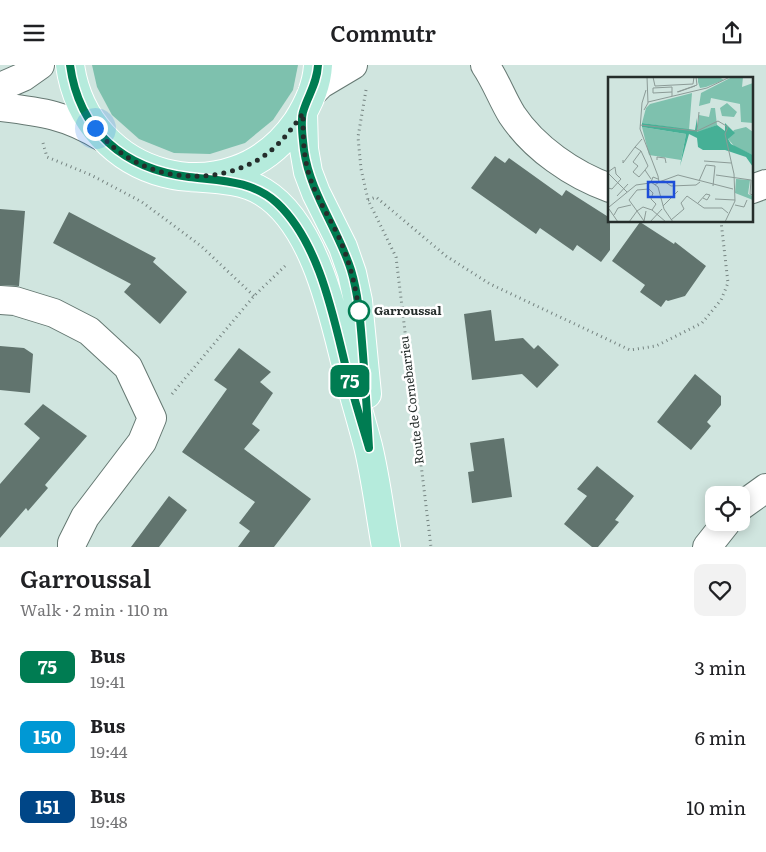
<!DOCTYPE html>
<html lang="en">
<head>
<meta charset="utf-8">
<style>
  :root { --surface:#fff; --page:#f2f2f2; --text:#202124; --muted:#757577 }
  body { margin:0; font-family:Literata,serif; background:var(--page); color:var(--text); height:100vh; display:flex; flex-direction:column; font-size:19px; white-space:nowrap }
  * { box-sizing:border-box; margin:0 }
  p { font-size:16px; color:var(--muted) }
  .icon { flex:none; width:28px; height:28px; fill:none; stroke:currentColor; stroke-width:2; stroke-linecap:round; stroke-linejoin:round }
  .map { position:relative; height:482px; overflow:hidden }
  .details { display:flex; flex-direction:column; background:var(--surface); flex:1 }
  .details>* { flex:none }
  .badge { padding:0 10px; border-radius:8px; font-size:18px; line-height:32px }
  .tools { position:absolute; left:705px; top:421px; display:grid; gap:10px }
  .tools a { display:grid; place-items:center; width:45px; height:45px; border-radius:10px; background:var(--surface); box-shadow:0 2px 12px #0003; font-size:25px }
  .you { position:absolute; width:25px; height:25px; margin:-12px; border:4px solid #fff; border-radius:50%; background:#1a73e8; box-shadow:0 0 0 8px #1a73e833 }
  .map>.badge { position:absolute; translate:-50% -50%; box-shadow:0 0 0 2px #fff }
  .round { display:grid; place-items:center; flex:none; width:52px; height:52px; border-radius:10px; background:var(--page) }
  .headline { display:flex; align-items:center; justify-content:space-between; height:85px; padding:0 20px }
  h1 { font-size:24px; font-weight:600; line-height:38px }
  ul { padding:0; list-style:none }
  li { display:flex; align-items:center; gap:15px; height:70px; padding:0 20px }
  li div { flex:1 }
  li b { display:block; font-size:19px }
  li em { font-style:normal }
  li .badge { min-width:55px; font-weight:700; text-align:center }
  header { display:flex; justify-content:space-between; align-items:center; height:65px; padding:0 20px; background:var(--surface); font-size:22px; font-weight:600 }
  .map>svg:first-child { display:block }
  .green { fill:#7ec1ae }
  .building { fill:#61746e }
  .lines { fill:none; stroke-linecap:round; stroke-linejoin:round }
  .minor-casing { stroke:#657872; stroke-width:30 }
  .major-casing { stroke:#fff; stroke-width:30 }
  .path { stroke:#758380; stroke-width:3; stroke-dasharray:1 4; stroke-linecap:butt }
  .minor { stroke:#fff; stroke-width:28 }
  .major { stroke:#b5ebdc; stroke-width:28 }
  .line-casing { stroke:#fff; stroke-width:11 }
  .line { stroke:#007c52; stroke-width:8 }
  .walk { stroke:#252d2b; stroke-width:5; stroke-dasharray:0 9 }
  .stop-dot { fill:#fff; stroke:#007c52; stroke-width:2.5 }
  .labels { text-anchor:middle; stroke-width:5; stroke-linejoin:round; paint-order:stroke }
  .stop-label { font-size:12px; font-weight:bold; fill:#252d2b; stroke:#fff; text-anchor:start }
  .street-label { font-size:12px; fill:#252d2b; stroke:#fff }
  .inset-road { fill:none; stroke:#8c9b97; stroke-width:1 }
  .view { fill:#1d4ed8; fill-opacity:0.15; stroke:#1d4ed8; stroke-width:2.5 }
  .inset-edge { fill:none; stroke:#252d2b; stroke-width:2.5 }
</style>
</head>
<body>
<header><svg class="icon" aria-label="menu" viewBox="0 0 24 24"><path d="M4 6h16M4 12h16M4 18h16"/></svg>Commutr<svg class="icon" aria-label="share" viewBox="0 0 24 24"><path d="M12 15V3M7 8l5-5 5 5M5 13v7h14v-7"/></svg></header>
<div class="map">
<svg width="766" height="482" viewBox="0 0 766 482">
  <rect width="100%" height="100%" fill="#d0e5df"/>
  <!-- green -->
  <path class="green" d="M 92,0 L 298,0 L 293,25 L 273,55 L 245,78 L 210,89 L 174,88 L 139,74 L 112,50 L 97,22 Z"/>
  <!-- building -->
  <path class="building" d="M 495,91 L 505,98 L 509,93 L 562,131 L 566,125 L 610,153 L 610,185 L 601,197 L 577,180 L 573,186 L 540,163 L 536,169 L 471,123 Z
    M 0,144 L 25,146 L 19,221 L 0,220 Z
    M 69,147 L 156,193 L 153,197 L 187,227 L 160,259 L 124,227 L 131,219 L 53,178 Z
    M 640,157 L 674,179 L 675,177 L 706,201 L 685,231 L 668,236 L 666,235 L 661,242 L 640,227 L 645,220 L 612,196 Z
    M 491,245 L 495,276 L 523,273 L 534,284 L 538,280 L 559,300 L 537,323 L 522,309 L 472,315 L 464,249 Z
    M 0,281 L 24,283 L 33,289 L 30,328 L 0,325 Z
    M 239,283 L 271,307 L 260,317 L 273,328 L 252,359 L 260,365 L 244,384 L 311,434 L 274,482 L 238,482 L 250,466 L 239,458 L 255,437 L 182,387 L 227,324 L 214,315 Z
    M 695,309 L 721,331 L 721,340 L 707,357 L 711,361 L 691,385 L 657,357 Z
    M 43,339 L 87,371 L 45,420 L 48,423 L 28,446 L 26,443 L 0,473 L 0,419 L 40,373 L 24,359 Z
    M 504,373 L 512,432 L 472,438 L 468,407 L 474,406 L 470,378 Z
    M 597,401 L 634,431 L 615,455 L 619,457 L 598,482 L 592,482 L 564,459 L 587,431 L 577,424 Z
    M 169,431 L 187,445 L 159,482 L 131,482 Z"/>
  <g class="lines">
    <defs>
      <path id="minor" d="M 485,0 C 496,16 502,34 512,50 C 534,83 573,110 610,123
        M 0,22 L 23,12 L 40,0
        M 312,28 L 321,19 L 353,0
        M 0,42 C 42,47 67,50 104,73
        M 752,124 L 766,119
        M 0,235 L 15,236 L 54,248 L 89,266 L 128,302 L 152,353 L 142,377 L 85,452 L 72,478 L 72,482
        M 741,441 L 766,423
        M 707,482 L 726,458"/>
      <path id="major" d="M 70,0 C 86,115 230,154 297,57 C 308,40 317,20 318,0
        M 303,48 L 304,84 L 308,107 L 316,128 L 343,182 L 352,208 L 358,236 L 367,329
        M 190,112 C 214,114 242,114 263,127 C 317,160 334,255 349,312 C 355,335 362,358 368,381 C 376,414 380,449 386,482"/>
    </defs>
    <!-- minor casing -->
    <use href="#minor" class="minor-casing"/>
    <!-- major casing -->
    <use href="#major" class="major-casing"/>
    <!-- path -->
    <path class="path" d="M 366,25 L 358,72 L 361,104 L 368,135 L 396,192 L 431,482
      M 43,78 L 47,92 L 91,110 L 142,137 L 201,181 L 254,231
      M 368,135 L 376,132 L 446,191 L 490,219 L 630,285 L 656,281 L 702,258 L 721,235 L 728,218 L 721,156
      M 172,329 L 254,231 L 285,201"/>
    <!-- minor -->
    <use href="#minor" class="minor"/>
    <!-- major -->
    <use href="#major" class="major"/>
  </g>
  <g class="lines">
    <defs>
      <path id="line" d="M 70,0 C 79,66 124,104 189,112 C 220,116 252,115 277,138 C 319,177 333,250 346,303 C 353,330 361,356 369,383 C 367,347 365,312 362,277 C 360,252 358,228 351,205 C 338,164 310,128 304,85 C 303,74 300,57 303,47 C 308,30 317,19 318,0"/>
    </defs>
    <!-- line casing -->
    <use href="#line" class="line-casing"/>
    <!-- line -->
    <use href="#line" class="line"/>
    <!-- walk -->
    <path class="walk" d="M 95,63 C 132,111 200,125 254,97 C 275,86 290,67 303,48 C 303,68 303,87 308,106 C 315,133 333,156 343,182 C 352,205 357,229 360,253 L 359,246"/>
  </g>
  <!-- markers -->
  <circle class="stop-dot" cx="359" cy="246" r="10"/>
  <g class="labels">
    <!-- stop labels -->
    <g class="stop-label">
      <text x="374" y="250">Garroussal</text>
    </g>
    <!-- street labels -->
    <g class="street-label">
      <text transform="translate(412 335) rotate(-97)" y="4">Route de Cornebarrieu</text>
    </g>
  </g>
  <!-- overview -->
  <g transform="translate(608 12)">
    <rect width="145" height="145" fill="#d0e5df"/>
    <path d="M 111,0 L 116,3 L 98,10 L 92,11 L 90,5 L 90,0 ZM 124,0 L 135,0 L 134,10 L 145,6 L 145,46 L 133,45 L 132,27 L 103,21 L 102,26 L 91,29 L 93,16 ZM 84,16 L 81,53 L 34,46 L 38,31 L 42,27 ZM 119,26 L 129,35 L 126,40 L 114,39 L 112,31 ZM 103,31 L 107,31 L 109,48 L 89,56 L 91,38 L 101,40 ZM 34,50 L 78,57 L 73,83 L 41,78 ZM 138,50 L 145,55 L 145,78 L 127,70 L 120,62 L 126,53 ZM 128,102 L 142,103 L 140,117 L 145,119 L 145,123 L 127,116 Z" fill="#7ec1ae"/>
    <path d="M 89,41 L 89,55 L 109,48 L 117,54 L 117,46 L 127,56 L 120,62 L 123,67 L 145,78 L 145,90 L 138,80 L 117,73 L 95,73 L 90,70 L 89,61 L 81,57 L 72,89 L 78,57 L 34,50 L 34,46 L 87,53 Z" fill="#46b096"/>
    <path class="inset-road" d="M 45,0 L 47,9 L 85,7 L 86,0M 38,13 L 34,26 L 32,52 L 50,99 L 51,105 L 47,108M 64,15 L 45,16 L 45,11 L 64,10 L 64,19M 69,15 L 89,8 L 88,0M 70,15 L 87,9M 40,25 L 99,11 L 122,0M 36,33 L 40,26 L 39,0M 91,35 L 89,54 L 110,44 L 120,50 L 117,57 L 126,97 L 127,124 L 117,145M 32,48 L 89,54M 34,62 L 27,70 L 33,74 L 40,89 L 37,93 L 43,102M 33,74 L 25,85 L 30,89 L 25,95 L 31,100 L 37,93M 15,83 L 15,86 L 27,70M 49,83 L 49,80 L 57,81 L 58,86M 96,84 L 123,86M 0,95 L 7,90 L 8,97 L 13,102 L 4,112 L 0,111M 0,96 L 19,115M 108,98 L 143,103 L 142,117 L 145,118M 50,102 L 45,100 L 43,105 L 50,110 L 56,132 L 65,145M 56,104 L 63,109 L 88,108 L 92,105M 91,104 L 98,88 L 107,89 L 105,109M 51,105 L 70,98 L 125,112M 41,112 L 45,116 L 43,122 L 48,127 L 44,133 L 35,130 L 29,134 L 21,123 L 29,113 ZM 9,119 L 20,107M 107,122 L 127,123M 90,126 L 98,117 L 102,118 L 99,123 L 95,121M 127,128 L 136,130 L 139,123M 55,129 L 70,114M 1,130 L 28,108 L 42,106M 1,132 L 10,145M 44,133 L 58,145M 6,138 L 10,131 L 23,128M 63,143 L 76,132 L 73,126 L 79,119 L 96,131 L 114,131 L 120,136M 21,145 L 29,134 L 36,144 L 38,134M 42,145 L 54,132"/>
    <path class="view" d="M 40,105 L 66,105 L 66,120 L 40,120 Z"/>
    <rect width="145" height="145" class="inset-edge"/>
  </g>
</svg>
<div class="tools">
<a><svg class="icon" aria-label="locate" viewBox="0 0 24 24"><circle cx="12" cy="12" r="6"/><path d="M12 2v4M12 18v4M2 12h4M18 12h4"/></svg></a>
</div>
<div class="you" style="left:95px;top:63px"></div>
<b class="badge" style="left:350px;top:316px;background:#007c52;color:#fff">75</b>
</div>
<section class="details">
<div class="headline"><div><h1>Garroussal</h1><p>Walk · 2 min · 110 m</p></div><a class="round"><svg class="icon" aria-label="heart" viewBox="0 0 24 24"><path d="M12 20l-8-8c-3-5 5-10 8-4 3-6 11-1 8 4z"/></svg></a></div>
<ul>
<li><span class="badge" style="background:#007c52;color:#fff">75</span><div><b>Bus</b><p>19:41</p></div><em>3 min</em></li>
<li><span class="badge" style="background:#0098d4;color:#fff">150</span><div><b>Bus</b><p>19:44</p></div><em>6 min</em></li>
<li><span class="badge" style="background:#004687;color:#fff">151</span><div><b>Bus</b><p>19:48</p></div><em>10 min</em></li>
</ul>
</section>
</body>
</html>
